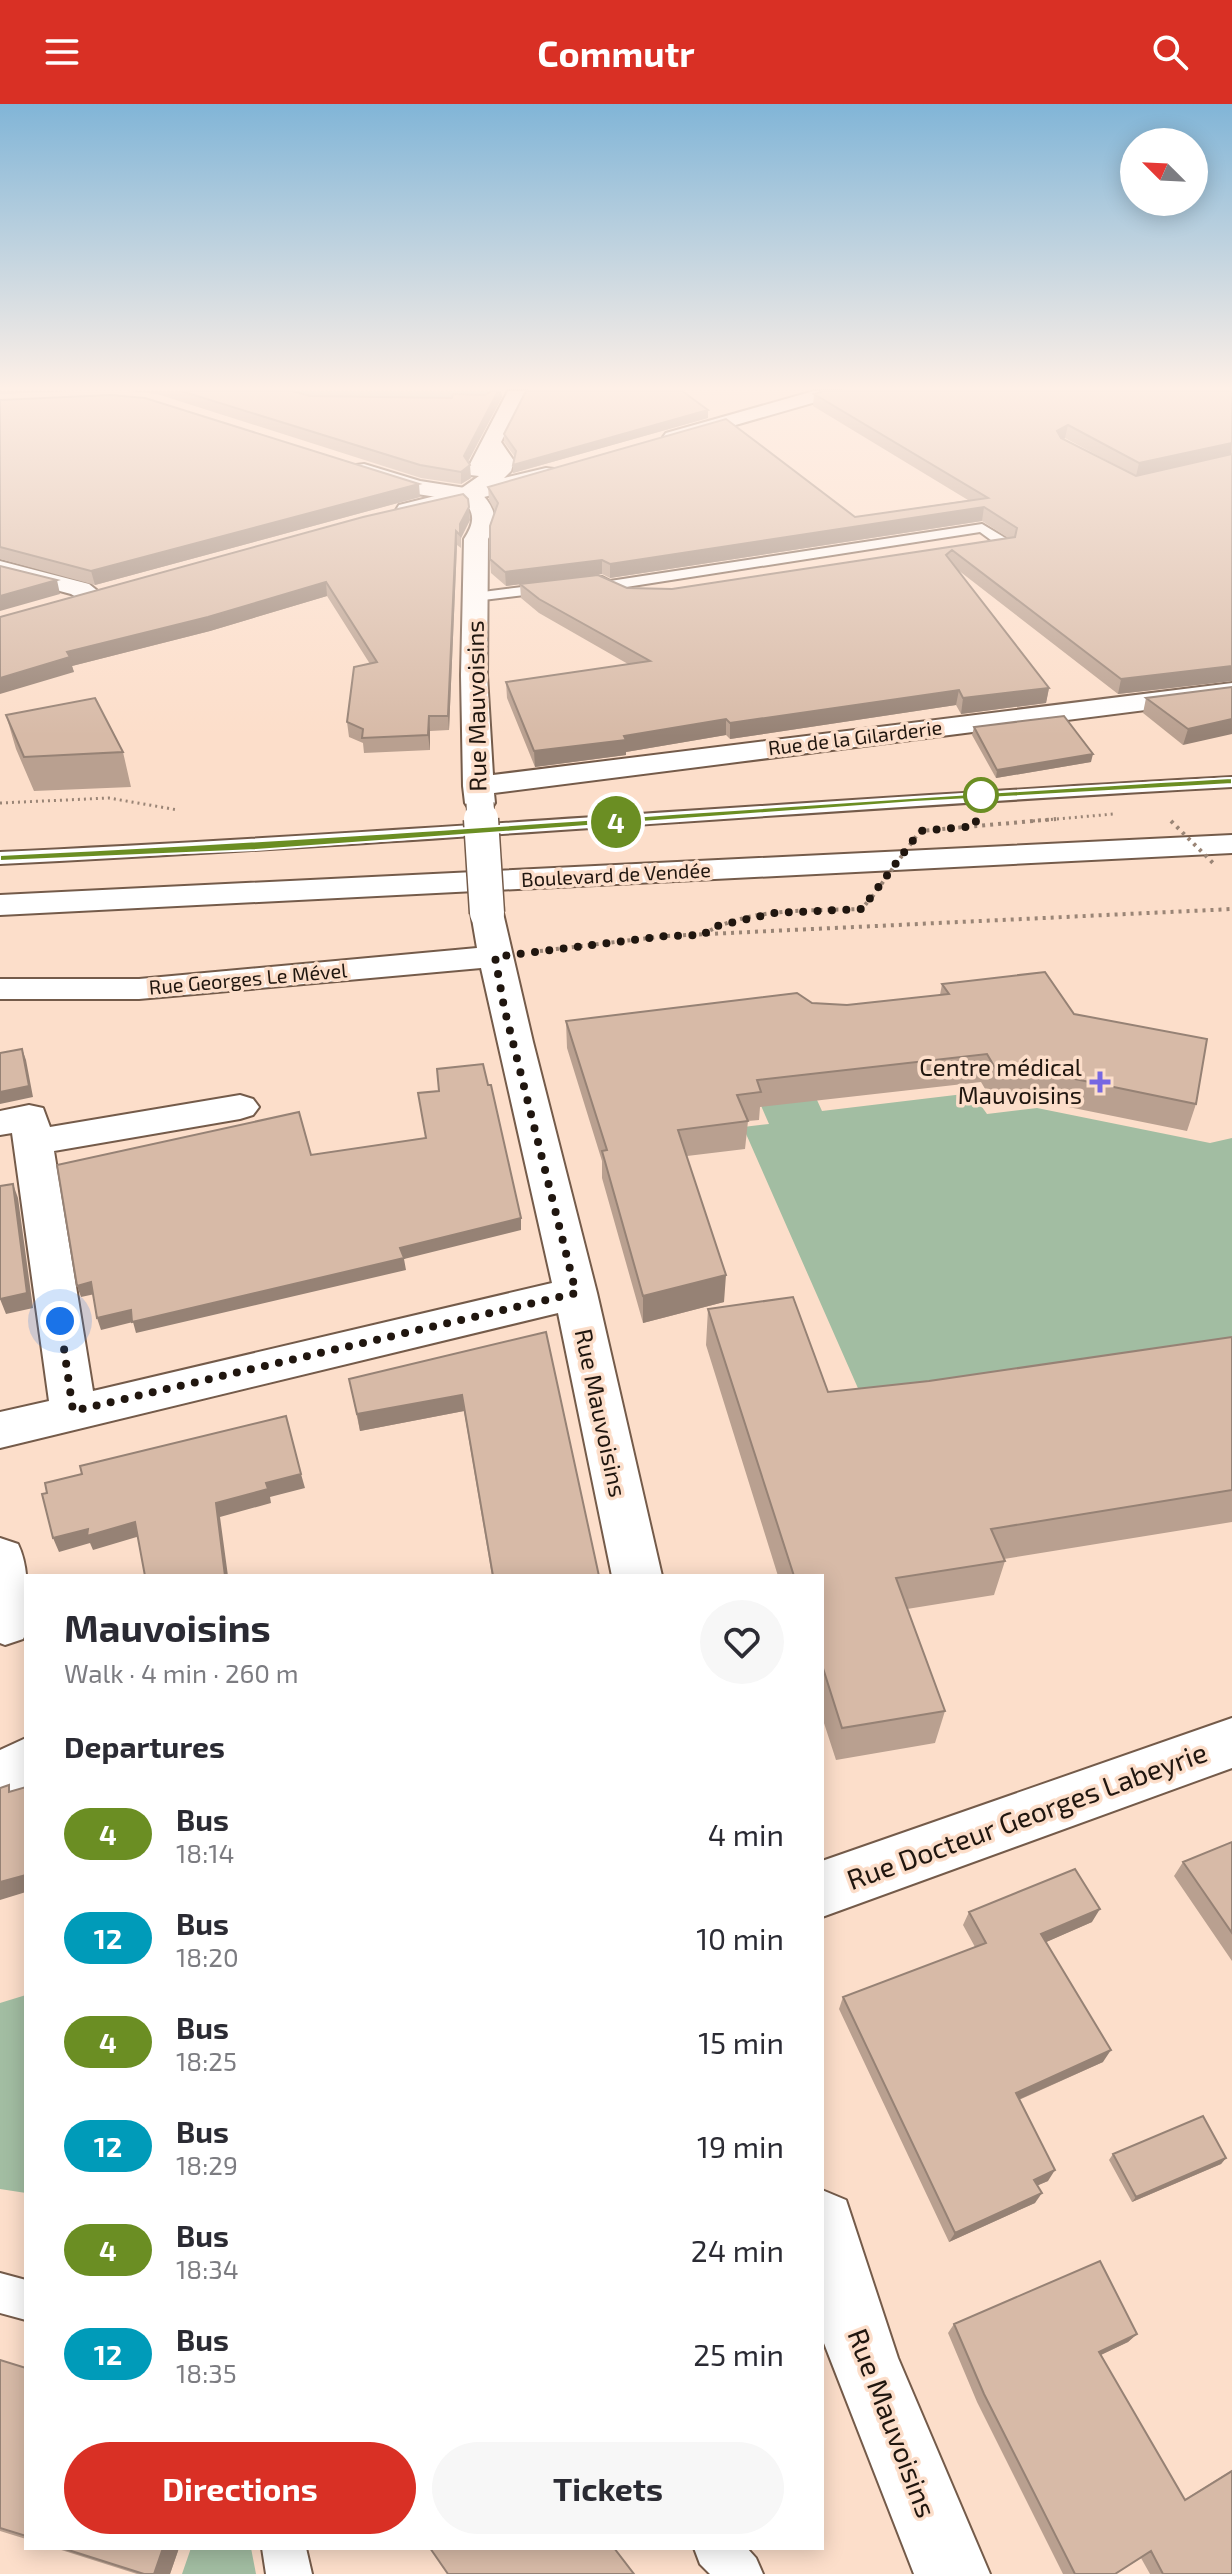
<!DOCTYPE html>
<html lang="en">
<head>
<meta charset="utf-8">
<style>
  :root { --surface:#fff; --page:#f7f7f7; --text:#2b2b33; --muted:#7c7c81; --accent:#d93025 }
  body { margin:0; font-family:"Exo 2",sans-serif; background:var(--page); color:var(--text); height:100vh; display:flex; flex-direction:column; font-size:30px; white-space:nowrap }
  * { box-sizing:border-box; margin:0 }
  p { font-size:26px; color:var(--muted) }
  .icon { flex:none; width:44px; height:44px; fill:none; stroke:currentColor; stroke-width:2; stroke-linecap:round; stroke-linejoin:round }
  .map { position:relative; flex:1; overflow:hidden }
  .details { position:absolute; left:24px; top:1470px; width:800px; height:976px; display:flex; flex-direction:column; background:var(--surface); border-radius:0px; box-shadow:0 4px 20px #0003 }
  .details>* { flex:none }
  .badge { padding:0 16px; border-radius:26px; font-size:28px; line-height:52px }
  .needle { width:52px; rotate:294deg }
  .tools { position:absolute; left:1120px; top:24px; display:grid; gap:16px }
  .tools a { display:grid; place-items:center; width:88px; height:88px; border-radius:50%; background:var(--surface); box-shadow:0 4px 20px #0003; font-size:40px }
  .you { position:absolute; width:40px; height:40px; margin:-20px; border:6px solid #fff; border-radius:50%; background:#1a73e8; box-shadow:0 0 0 12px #1a73e833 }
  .map>.badge { position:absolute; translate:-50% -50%; box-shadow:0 0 0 4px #fff }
  h2 { padding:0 40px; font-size:30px; line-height:72px }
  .round { display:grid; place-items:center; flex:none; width:84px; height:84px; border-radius:42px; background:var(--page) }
  .summary { display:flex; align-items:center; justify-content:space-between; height:136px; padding:0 40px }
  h1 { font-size:38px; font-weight:700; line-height:60px }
  .cta { display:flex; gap:16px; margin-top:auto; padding:16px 40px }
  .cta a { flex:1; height:92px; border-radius:48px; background:var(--accent); color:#fff; font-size:32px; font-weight:700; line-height:92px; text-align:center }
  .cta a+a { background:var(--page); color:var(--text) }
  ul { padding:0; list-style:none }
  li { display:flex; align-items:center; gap:24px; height:104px; padding:0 40px }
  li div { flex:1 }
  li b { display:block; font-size:30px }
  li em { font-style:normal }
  li .badge { min-width:88px; font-weight:700; text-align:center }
  header { display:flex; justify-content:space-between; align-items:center; height:104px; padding:0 40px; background:var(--accent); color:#fff; font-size:36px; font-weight:700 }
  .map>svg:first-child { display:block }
  .green { fill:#a2bda2 }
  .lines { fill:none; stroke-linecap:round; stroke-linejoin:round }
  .lane-casing { stroke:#745b4a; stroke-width:4 }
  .street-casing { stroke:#745b4a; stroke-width:4 }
  .secondary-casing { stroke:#745b4a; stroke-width:4 }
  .primary-casing { stroke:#745b4a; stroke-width:4 }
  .path-far1 { stroke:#9a8576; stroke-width:3; stroke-dasharray:2 4; stroke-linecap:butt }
  .path { stroke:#9a8576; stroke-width:4; stroke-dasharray:3 5; stroke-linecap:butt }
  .lane { fill:#fff; fill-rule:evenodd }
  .street { fill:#fff; fill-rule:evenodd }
  .secondary { fill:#fff; fill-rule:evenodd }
  .primary { fill:#fff; fill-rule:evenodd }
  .street-bridge-far1-casing { stroke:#745b4a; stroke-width:29; stroke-linecap:butt }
  .street-bridge-casing { stroke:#745b4a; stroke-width:37; stroke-linecap:butt }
  .path-bridge-far1 { stroke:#9a8576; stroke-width:3; stroke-dasharray:2 4; stroke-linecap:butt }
  .path-bridge { stroke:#9a8576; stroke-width:4; stroke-dasharray:3 5; stroke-linecap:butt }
  .street-bridge-far1 { stroke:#fff; stroke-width:27 }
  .street-bridge { stroke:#fff; stroke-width:34 }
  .wall { fill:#b9a090; fill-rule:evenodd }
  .shaded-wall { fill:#968275 }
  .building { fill:#d7baa7; stroke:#968275; stroke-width:2 }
  .line { fill:#6b8e23; stroke:#fff; stroke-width:2 }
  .walk { stroke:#20160f; stroke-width:8; stroke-dasharray:0 14.4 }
  .stop-dot { fill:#fff; stroke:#6b8e23; stroke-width:4 }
  .poi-dot { fill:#7667e2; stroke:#fcdeca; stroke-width:3 }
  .labels { text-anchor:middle; stroke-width:7; stroke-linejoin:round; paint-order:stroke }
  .far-street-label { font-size:20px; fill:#20160f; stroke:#fcdeca }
  .street-label { font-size:24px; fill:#20160f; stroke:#fcdeca }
  .poi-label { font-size:24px; fill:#20160f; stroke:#fcdeca; text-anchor:end }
  .near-street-label { font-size:28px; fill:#20160f; stroke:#fcdeca }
</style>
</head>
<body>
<header><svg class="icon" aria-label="menu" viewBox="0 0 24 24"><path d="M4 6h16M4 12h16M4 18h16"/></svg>Commutr<svg class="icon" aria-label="search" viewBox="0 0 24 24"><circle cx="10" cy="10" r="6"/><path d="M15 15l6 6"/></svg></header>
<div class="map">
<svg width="1232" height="2470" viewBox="0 0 1232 2470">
  <rect width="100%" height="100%" fill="#fcdeca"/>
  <!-- green -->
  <path class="green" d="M 263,287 L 491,287 L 486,302 L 312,303 Z
    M 812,985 L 822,1007 L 972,989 L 987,1010 L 1037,1004 L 1210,1039 L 1232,1034 L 1232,1256 L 868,1307 L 743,1023 L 769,1020 L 755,988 Z
    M 26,1891 L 26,2089 L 0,2085 L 0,1899 Z
    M 191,2444 L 251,2444 L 256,2470 L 182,2470 Z"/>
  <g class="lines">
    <defs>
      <path id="lane" d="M 982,420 L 1012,438 L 1012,444 L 978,448 L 978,442 L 995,439 L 980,428 L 607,486 L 599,482 L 475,497 L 468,493 L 475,489 L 602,473 L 610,477 Z
        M 1232,673 L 1232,683 C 821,705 411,740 0,760 L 0,748 C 411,729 821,695 1232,673 Z
        M 0,2169 L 26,2176 L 26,2216 L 0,2209 Z
        M 262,2444 L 306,2444 L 312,2470 L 266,2470 Z
        M 694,2444 L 747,2444 L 756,2454 L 763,2470 L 710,2470 L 700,2460 Z"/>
      <path id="street" d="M 364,360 L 420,377 L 478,386 C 494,402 500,415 488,435 L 487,571 L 493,671 L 1232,579 L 1232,595 L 494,689 L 495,699 L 491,705 L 480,708 L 469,705 L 465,699 L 463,682 L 461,571 L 464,435 C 474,420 476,409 463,397 L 417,390 L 356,371 L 353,366 L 356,361 Z
        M 0,457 L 89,480 L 104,492 L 101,497 L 83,497 L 71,490 L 0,471 Z
        M 487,799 L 499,802 L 503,809 L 533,938 L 597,1189 L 662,1472 L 612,1472 L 558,1209 L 0,1344 L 0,1308 L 49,1297 L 12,1029 L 0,1031 L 0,1007 L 29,1001 L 43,1004 L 50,1023 L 240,991 L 253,995 L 259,1003 L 253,1011 L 240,1015 L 54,1047 L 93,1287 L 552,1179 L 481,864 L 139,895 L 0,895 L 0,875 L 139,875 L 477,844 L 471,809 L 475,802 Z
        M 0,1434 L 18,1440 C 31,1467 26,1499 26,1529 L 23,1535 L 5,1541 L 0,1539 Z
        M 1232,1614 L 1232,1664 L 822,1813 L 822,1757 Z
        M 26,1634 L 26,1690 L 0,1699 L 0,1646 Z
        M 822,2086 L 846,2096 L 898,2254 L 990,2470 L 914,2470 L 822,2234 Z"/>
      <path id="secondary" d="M 508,287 L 527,287 L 501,338 L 514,357 L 511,367 L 504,374 L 546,364 L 554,365 L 557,370 L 554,375 L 407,413 L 399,411 L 396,406 L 399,401 L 459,386 L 479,372 L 470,371 L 467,366 Z
        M 814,287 L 843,287 L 840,291 L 680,337 L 673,339 L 663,333 L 666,329 Z"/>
      <path id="primary" d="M 1232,731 L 1232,749 L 0,811 L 0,791 Z"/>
    </defs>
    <!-- lane casing -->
    <use href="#lane" class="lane-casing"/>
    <!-- street casing -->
    <use href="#street" class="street-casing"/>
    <!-- secondary casing -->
    <use href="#secondary" class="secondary-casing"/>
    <!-- primary casing -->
    <use href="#primary" class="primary-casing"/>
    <!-- path-far1 -->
    <path class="path-far1" d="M 0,699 L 109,694 L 178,706"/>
    <!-- path -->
    <path class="path" d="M 703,830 C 751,803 808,807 862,805 L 869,796
      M 540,847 L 666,832 L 1232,805"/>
    <!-- lane -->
    <use href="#lane" class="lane"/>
    <!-- street -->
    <use href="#street" class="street"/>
    <!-- secondary -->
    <use href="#secondary" class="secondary"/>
    <!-- primary -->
    <use href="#primary" class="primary"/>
    <defs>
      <path id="street-bridge-far1" d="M 480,699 L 481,717"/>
      <path id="street-bridge" d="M 481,715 L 487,809"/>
    </defs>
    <!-- street-bridge-far1 casing -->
    <use href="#street-bridge-far1" class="street-bridge-far1-casing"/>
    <!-- street-bridge casing -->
    <use href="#street-bridge" class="street-bridge-casing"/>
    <!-- path-bridge-far1 -->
    <path class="path-bridge-far1" d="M 1033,717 L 1114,710"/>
    <!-- path-bridge -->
    <path class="path-bridge" d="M 1171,717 L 1216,762
      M 872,793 L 920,727 L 1056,715"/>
    <!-- street-bridge-far1 -->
    <use href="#street-bridge-far1" class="street-bridge-far1"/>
    <!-- street-bridge -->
    <use href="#street-bridge" class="street-bridge"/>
  </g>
  <!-- wall -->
  <path class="wall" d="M 0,287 L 79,287 L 0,290 Z
    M 127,287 L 292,287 L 310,292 L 452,294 L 485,291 L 492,287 L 501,287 L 502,293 L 468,358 L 471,374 L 461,380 L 421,374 L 157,290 Z
    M 1232,287 L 1232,577 L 1118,590 L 958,466 L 1049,584 L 1046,599 L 961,610 L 956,601 L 730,635 L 726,631 L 626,648 L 626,651 L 535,663 L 507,594 L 506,578 L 628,560 L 539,509 L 521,494 L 520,480 L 506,482 L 491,469 L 490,455 L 495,407 L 489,396 L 488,383 L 855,413 L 968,396 L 813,302 L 814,290 ZM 1065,334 L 1136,372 L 1064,335 ZM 982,417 L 1008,434 L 672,485 L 627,484 L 557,476 L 602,470 L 610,474 Z
    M 0,296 L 420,393 L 95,481 L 0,455 Z
    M 708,314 L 513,369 L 513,361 L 515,353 L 504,338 L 504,330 Z
    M 470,416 L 461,434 L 461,444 L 457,441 L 449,626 L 430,627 L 430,646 L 364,649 L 363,639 L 349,633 L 347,618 L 370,560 L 327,492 L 210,527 L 72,562 L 74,568 L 0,513 Z
    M 1232,583 L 1183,641 L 1143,609 L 1146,594 Z
    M 6,611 L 123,648 L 131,683 L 34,687 L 16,645 Z
    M 974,623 L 1091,658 L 996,674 L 972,631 Z
    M 942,880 L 1074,910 L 1196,1000 L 1187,1027 L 1039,997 L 994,1000 L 981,978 L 760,1003 L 759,1016 L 748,1017 L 745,1045 L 687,1052 L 724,1198 L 643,1219 L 602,1074 L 602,1057 L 567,944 L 566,917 L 812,899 L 847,901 L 940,891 Z
    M 708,1205 L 828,1288 L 929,1277 L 1232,1233 L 1232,1418 L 1004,1455 L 1005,1457 L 994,1491 L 907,1505 L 945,1607 L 935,1639 L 836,1656 L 822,1613 L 822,1472 L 778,1472 L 706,1241 Z
    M 546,1228 L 599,1472 L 492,1472 L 464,1307 L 360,1327 L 349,1275 Z
    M 1232,1738 L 1232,1857 L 1174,1772 L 1183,1758 Z
    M 969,1808 L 1092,1818 L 1046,1838 L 1103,1958 L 1019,1996 L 1048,2077 L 1038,2081 L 1035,2099 L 949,2138 L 839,1905 L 843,1893 L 975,1843 L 963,1821 Z
    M 1113,2050 L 1226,2054 L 1221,2060 L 1132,2098 L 1109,2056 Z
    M 954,2220 L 1137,2230 L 1128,2238 L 1101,2251 L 1184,2396 L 1232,2366 L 1232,2470 L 1150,2470 L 1141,2454 L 1115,2470 L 1063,2470 L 977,2298 L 948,2229 Z
    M 0,2256 L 26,2264 L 26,2435 L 0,2427 Z
    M 55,2444 L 179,2444 L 170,2470 L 137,2470 Z"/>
  <!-- shaded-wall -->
  <path class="shaded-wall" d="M 498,287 L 501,287 L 502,293 L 464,365 L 464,352 Z
    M 708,306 L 708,314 L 513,369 L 513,361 Z
    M 1068,321 L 1065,334 L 1055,340 L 1057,327 Z
    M 1232,339 L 1231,351 L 1136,372 L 1139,359 Z
    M 470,361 L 471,374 L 461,380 L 461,368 Z
    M 419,380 L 420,393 L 95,481 L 91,467 Z
    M 469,403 L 470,416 L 461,434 L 461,444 L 460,420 Z
    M 984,403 L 982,417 L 610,474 L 610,460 Z
    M 456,427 L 457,441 L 449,626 L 448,612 Z
    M 602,456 L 602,470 L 506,482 L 505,468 Z
    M 57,476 L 60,490 L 0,507 L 0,492 Z
    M 326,478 L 327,492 L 210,527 L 72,562 L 74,568 L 0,590 L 0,574 L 67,548 Z
    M 1232,562 L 1232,577 L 1118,590 L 1121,575 Z
    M 1049,584 L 1046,599 L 961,610 L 963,594 Z
    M 959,586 L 956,601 L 730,635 L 730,619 Z
    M 429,612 L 430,627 L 430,646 L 428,631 Z
    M 726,615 L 726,631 L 626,648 L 626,651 L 535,663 L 534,647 Z
    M 1232,615 L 1232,630 L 1183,641 L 1188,625 Z
    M 1093,650 L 1091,658 L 996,674 L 997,666 Z
    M 22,945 L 26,956 L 33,993 L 0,1000 L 0,988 Z
    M 13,1080 L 18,1094 L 33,1204 L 6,1210 L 0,1195 Z
    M 521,1114 L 521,1126 L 404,1155 L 406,1166 L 136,1229 L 133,1218 L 101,1226 L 97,1214 Z
    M 726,1171 L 724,1198 L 643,1219 L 643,1192 Z
    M 91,1178 L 95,1190 L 81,1193 L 77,1182 Z
    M 462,1291 L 464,1307 L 360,1327 L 357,1310 Z
    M 301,1370 L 305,1384 L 270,1393 L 271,1399 L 220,1413 L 228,1472 L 225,1472 L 216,1399 L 266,1379 Z
    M 135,1418 L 140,1432 L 93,1446 L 90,1439 L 59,1448 L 53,1434 L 88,1425 Z
    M 26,1771 L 26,1788 L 0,1796 L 0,1778 Z
    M 1100,1805 L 1092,1818 L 1035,1843 L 1041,1830 Z
    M 1111,1946 L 1103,1958 L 1009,2000 L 1016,1989 Z
    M 1226,2054 L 1221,2060 L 1132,2098 L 1136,2093 Z
    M 1055,2066 L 1048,2077 L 1027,2086 L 1034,2076 Z
    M 1042,2089 L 1035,2099 L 949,2138 L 955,2129 Z
    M 1137,2230 L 1128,2238 L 1090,2256 L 1099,2248 Z
    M 163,2444 L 179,2444 L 170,2470 L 154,2470 Z"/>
  <!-- building -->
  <path class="building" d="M 181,287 L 292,287 L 310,292 L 452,294 L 453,290 L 485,291 L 492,287 L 498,287 L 464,352 L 470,361 L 461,368 L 420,361 Z
    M 526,287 L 682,287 L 708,306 L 513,361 L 516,347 L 504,330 Z
    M 824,287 L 1232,287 L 1232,339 L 1139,359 L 1068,321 L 1057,327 L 1061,334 L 1136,372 L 1232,350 L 1232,562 L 1121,575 L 952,446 L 946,451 L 1049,584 L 963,594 L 959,586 L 730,619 L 726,615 L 624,632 L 626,636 L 534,647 L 506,578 L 650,557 L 539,495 L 520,480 L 598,471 L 627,484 L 672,485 L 1015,433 L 1017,424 L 984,403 L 610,460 L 602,456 L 505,468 L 490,455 L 490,422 L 498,399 L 488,383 L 726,315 L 855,413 L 988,394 L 814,290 Z
    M 111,291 L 145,294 L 419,380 L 91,467 L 0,443 L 0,296 Z
    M 463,390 L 468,395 L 469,403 L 460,420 L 460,431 L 456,427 L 448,612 L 429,612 L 428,631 L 362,634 L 363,625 L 347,618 L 354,563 L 377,558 L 326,478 L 208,513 L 67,548 L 70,553 L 0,574 L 0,513 L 363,413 Z
    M 0,462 L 57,476 L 0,492 Z
    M 1232,583 L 1232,615 L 1188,625 L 1146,594 Z
    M 95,594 L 123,648 L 24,653 L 6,611 Z
    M 1064,612 L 1093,650 L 997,666 L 974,623 Z
    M 1045,868 L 1074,910 L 1207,935 L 1196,1000 L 1046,969 L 1000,972 L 987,950 L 757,976 L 761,988 L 737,991 L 748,1017 L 678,1026 L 726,1171 L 643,1192 L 602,1047 L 607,1046 L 566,917 L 797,889 L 812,899 L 847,901 L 949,890 L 942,880 Z
    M 22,945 L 29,982 L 0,988 L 0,949 Z
    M 483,960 L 488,981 L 491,981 L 521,1114 L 400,1144 L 404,1154 L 132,1218 L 131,1206 L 97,1214 L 91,1178 L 77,1182 L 57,1061 L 299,1008 L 311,1051 L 426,1034 L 418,989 L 439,987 L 437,965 Z
    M 13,1080 L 27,1189 L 0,1195 L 0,1082 Z
    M 793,1193 L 828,1288 L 929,1277 L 1232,1233 L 1232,1386 L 991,1425 L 1005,1457 L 896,1474 L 945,1607 L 842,1624 L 822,1561 L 822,1472 L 794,1472 L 708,1205 Z
    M 546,1228 L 599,1472 L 493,1472 L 462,1291 L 357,1310 L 349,1275 Z
    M 286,1312 L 301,1370 L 266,1379 L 268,1385 L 216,1399 L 225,1472 L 145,1472 L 135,1418 L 87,1432 L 88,1425 L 53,1434 L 42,1390 L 47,1389 L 45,1379 L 82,1370 L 80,1362 Z
    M 9,1681 L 9,1688 L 26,1683 L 26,1771 L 0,1778 L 0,1684 Z
    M 1232,1738 L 1232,1829 L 1183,1758 Z
    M 1075,1765 L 1100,1805 L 1041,1830 L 1111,1946 L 1016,1989 L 1055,2066 L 1034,2076 L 1042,2089 L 955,2129 L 843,1893 L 986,1839 L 969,1808 Z
    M 1203,2012 L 1226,2054 L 1136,2093 L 1113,2050 Z
    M 1100,2157 L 1137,2230 L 1099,2248 L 1185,2396 L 1232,2367 L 1232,2470 L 1163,2470 L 1151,2447 L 1115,2470 L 1075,2470 L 984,2290 L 954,2220 Z
    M 0,2256 L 26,2264 L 26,2432 L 0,2424 Z
    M 62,2444 L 163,2444 L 154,2470 L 144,2470 Z
    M 430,2444 L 614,2444 L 634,2470 L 448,2470 Z"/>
  <!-- sky -->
  <linearGradient id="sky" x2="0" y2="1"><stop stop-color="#81b5d7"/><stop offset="0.45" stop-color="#fef0e7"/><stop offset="1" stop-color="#fef0e7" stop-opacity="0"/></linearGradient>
  <rect width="1232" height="632" fill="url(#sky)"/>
  <!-- line -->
  <path class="line" d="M 1232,674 L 1232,680 L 915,698 L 256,746 L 0,757 L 0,751 C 411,732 821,697 1232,674 Z"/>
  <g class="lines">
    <!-- walk -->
    <path class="walk" d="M 60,1217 L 73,1307 L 576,1189 L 504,903 L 495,853 L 666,832 L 703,831 L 713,823 L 774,809 L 862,805 L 920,727 L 975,722 L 981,691"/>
  </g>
  <!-- markers -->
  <circle class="stop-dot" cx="981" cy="691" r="16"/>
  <path class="poi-dot" d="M1096 966h8v8h8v8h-8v8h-8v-8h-8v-8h8z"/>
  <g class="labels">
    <!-- far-street labels -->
    <g class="far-street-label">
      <text transform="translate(855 634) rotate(-7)" y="7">Rue de la Gilarderie</text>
      <text transform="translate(616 771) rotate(-3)" y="7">Boulevard de Vendée</text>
      <text transform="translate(248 875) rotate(-5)" y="7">Rue Georges Le Mével</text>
    </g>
    <!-- street labels -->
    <g class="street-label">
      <text transform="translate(477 602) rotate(-91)" y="8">Rue Mauvoisins</text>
      <text transform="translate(600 1309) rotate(78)" y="8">Rue Mauvoisins</text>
    </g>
    <!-- poi labels -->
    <g class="poi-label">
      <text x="1082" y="972">Centre médical<tspan x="1082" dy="28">Mauvoisins</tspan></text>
    </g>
    <!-- near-street labels -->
    <g class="near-street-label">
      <text transform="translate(1027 1712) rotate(-20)" y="10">Rue Docteur Georges Labeyrie</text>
      <text transform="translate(892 2319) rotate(69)" y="10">Rue Mauvoisins</text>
    </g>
  </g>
</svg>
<div class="tools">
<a><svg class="needle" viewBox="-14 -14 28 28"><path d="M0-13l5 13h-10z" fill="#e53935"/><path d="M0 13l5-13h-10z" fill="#7c7c81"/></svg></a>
</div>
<div class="you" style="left:60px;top:1217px"></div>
<b class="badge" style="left:616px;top:718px;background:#6b8e23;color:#fff">4</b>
<section class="details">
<div class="summary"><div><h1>Mauvoisins</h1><p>Walk · 4 min · 260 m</p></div><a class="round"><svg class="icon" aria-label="heart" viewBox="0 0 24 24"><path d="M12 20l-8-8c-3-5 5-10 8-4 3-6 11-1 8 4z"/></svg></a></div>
<h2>Departures</h2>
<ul>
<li><span class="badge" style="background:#6b8e23;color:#fff">4</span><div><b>Bus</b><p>18:14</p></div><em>4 min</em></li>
<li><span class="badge" style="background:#009bb9;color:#fff">12</span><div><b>Bus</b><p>18:20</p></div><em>10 min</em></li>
<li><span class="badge" style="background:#6b8e23;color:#fff">4</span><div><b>Bus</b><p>18:25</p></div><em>15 min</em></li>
<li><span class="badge" style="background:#009bb9;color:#fff">12</span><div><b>Bus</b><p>18:29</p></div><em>19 min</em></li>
<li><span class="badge" style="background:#6b8e23;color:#fff">4</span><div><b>Bus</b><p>18:34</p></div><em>24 min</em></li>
<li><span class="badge" style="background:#009bb9;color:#fff">12</span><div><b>Bus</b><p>18:35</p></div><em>25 min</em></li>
</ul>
<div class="cta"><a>Directions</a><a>Tickets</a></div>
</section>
</div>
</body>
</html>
